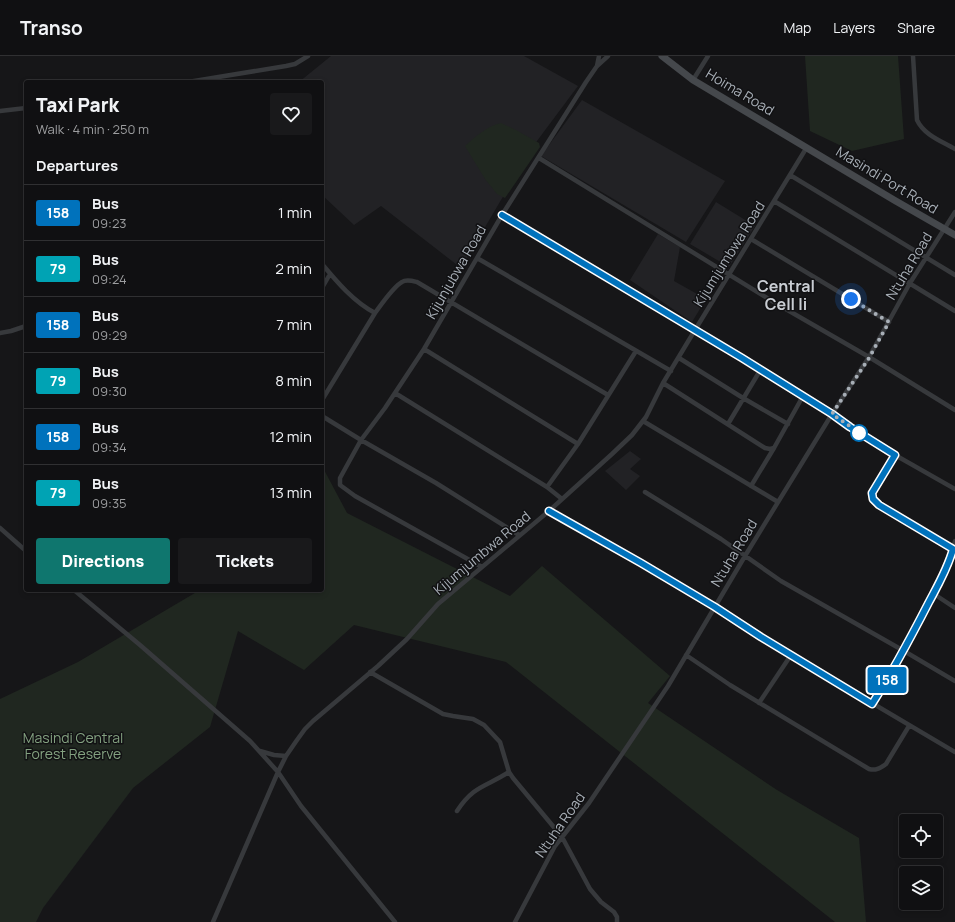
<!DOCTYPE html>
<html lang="en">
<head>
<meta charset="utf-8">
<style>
  :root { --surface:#101012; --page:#19191b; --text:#f1f3f6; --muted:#9c9d9f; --line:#303032; --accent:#0f766e }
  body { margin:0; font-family:Manrope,sans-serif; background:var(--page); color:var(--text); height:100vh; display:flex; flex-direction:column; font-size:15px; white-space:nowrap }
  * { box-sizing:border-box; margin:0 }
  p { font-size:13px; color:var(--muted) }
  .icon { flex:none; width:22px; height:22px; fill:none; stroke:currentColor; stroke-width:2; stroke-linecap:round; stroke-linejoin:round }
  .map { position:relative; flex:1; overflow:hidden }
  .details { position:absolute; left:24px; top:24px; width:300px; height:512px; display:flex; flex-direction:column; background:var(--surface); border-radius:4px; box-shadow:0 2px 6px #0003,0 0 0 1px var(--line) }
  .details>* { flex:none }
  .badge { padding:0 8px; border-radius:3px; font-size:14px; line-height:26px }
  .controls { position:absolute; left:899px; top:758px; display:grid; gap:8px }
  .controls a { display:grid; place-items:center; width:44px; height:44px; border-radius:4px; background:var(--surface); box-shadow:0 2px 6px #0003,0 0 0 1px var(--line); font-size:20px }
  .you { position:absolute; width:20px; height:20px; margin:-10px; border:3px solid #fff; border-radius:50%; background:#1a73e8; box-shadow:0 0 0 6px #1a73e833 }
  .map>.badge { position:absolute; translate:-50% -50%; box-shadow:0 0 0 2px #fff }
  h2 { padding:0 12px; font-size:15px; line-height:36px }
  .round { display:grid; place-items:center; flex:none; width:42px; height:42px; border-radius:4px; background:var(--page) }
  .headline { display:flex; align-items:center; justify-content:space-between; height:68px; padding:0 12px }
  h1 { font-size:19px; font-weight:800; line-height:30px }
  .action { display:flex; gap:8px; margin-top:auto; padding:8px 12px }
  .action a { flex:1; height:46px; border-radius:4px; background:var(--accent); color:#fff; font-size:16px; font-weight:800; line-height:46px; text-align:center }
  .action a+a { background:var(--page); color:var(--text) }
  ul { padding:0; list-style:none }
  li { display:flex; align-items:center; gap:12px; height:56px; padding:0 12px; border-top:1px solid var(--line) }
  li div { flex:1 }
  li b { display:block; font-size:15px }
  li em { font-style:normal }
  li .badge { min-width:44px; font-weight:700; text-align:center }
  header { display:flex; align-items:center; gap:24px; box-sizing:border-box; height:56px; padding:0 20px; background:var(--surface); border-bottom:1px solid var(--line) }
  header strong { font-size:19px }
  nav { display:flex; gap:22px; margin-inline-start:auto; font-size:14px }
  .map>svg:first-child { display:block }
  .built { fill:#222225 }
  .green { fill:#202720 }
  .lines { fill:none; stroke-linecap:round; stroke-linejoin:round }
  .street { stroke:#37393c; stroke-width:4.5 }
  .secondary { stroke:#45484c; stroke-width:7 }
  .line-casing { stroke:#fff; stroke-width:9 }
  .line { stroke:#0072bc; stroke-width:6 }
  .walk { stroke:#a8afb7; stroke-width:4; stroke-dasharray:0 7.2 }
  .stop-dot { fill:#fff; stroke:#0072bc; stroke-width:2 }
  .labels { text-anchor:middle; stroke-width:3; stroke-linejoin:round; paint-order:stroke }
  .street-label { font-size:14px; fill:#a8afb7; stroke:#111113 }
  .park-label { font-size:14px; fill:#83a180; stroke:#111113 }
  .quarter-label { font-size:16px; font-weight:bold; fill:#c9cdd3; stroke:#111113 }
</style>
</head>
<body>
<header>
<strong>Transo</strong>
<nav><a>Map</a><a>Layers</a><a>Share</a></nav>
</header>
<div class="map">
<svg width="955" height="866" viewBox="0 0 955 866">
  <rect width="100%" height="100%" fill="#161618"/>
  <!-- built -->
  <path class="built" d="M 331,0 L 524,0 L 578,30 L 531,93 L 461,212 L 381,150 L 354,169 L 322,139 L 322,26 L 299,26 Z
    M 582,44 L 725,125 L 686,186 L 541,100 Z
    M 716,146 L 755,170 L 729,211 L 690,188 Z
    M 658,178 L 680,191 L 674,225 L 706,243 L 692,266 L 630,224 Z
    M 630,395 L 641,403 L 630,413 L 640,420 L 626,434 L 605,415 Z"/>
  <!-- green -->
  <path class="green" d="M 805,0 L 898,0 L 904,83 L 852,95 L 810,75 Z
    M 501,67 L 516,74 L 539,87 L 540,91 L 505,142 L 497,138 L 485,123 L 465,90 C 475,81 487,70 501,67 Z
    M 322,410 L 347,457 L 510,540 L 542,510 L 670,620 L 648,647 L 777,734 L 859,782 L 866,866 L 835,866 L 506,606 L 354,569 L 304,614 L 238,575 L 210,671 L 133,732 L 43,852 L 36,866 L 0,866 L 0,643 L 78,606 L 200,534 L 322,534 Z"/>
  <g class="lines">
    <!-- street -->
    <path class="street" d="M 913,0 L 917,64 C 924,79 941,85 955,93
      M 597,10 L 599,0
      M 693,24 L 708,0
      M 188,26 L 286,10 L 295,8 L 308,0
      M 0,55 L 26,52
      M 539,102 L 777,248 L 869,301 L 955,354
      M 790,119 L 955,219
      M 774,145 L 955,255
      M 502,159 L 742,302 L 832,358 L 850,371 L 895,399 L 955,433
      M 751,183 L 889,266
      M 477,202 L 671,315
      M 322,208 C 337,226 354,246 375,257 C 381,249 393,231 402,226 C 406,223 413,225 417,226 L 608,339
      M 322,232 L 330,218
      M 0,277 L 11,275 L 26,270
      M 424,293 L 578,388
      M 679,302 L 743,342 L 788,368
      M 663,327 L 765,392 L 770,393 L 774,392 L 803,340
      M 395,337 L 547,431 L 562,443
      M 322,344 L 375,257
      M 322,360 L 361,384 L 436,427 L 519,479
      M 643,365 L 778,446
      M 728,368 L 761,313
      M 895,399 L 872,437 L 873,443 L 879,449 L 953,493
      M 751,430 L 774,392
      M 547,431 L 578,388 L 636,295
      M 645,436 L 721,483 L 781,525 L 904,595 L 955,625
      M 549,455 L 641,507 L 715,551 L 806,608 L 955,696
      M 0,472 L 26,495
      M 482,511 L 355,440 L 340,429 L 340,422 L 361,384 L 385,352 L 424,293 L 502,159 L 586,26 L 597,10 L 608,0
      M 74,534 L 140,589 L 250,685 L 278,716 L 301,750 L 395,866
      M 934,538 L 955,552
      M 686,599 L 730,629 L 869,713 C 876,715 880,712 886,708 L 909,670
      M 370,616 L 443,658 L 453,660 L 473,663 L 484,669 L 500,686 L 509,716 L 513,722 L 562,781 L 590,833 L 601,846 L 614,856 L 617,861 L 617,866
      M 759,647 L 791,599
      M 872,648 C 891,617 910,585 926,552 C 938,530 949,509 955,485
      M 260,695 L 274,699 L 286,700
      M 457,755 C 474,729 486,731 509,716
      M 213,866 L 278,716 L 286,700 L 297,684 L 305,673 L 313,665 L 378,610 L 407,583 L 438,548 L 549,455 L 612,398 L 632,379 L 646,361 L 663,327 L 695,274 L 807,91
      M 515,866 L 555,790 L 589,747 L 668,630 L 745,500 L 832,358 L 869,301 L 910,227 L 955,156"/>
    <!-- secondary -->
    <path class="secondary" d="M 662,0 L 693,24 L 894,144 L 955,179"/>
  </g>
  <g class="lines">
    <defs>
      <path id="line" d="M 502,159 L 742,302 L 832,358 L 850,371 L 895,399 L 872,437 L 873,443 L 879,449 L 953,493 C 948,512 938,529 929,546 C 911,581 893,615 872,648 L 761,581 L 715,551 L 641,507 L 549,455"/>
    </defs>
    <!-- line casing -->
    <use href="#line" class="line-casing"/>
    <!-- line -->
    <use href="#line" class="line"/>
    <!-- walk -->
    <path class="walk" d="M 851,243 L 889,266 L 869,302 L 832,358 L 863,379 L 859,377"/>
  </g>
  <!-- markers -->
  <circle class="stop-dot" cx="859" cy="377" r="8"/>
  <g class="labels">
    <!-- street labels -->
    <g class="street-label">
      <text transform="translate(740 36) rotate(31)" y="5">Hoima Road</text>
      <text transform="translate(887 124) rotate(31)" y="5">Masindi Port Road</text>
      <text transform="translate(729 198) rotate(-58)" y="5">Kijumjumbwa Road</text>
      <text transform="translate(909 210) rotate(-59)" y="5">Ntuha Road</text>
      <text transform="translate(456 216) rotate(-60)" y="5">Kijunjubwa Road</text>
      <text transform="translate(482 497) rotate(-40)" y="5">Kijumjumbwa Road</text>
      <text transform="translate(734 497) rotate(-59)" y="5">Ntuha Road</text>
      <text transform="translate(560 769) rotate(-55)" y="5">Ntuha Road</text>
    </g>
    <!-- park labels -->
    <g class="park-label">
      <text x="73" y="687">Masindi Central<tspan x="73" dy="16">Forest Reserve</tspan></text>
    </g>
    <!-- quarter labels -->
    <g class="quarter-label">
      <text x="786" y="236">Central<tspan x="786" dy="18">Cell Ii</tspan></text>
    </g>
  </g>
</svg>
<div class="controls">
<a><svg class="icon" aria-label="locate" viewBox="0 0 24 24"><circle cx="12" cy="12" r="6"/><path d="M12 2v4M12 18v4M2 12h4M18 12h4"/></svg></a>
<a><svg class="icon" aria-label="layers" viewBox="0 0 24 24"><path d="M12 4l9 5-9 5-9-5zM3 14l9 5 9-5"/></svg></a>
</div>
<div class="you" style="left:851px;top:243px"></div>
<b class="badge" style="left:887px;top:624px;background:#0072bc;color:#fff">158</b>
<section class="details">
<div class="headline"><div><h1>Taxi Park</h1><p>Walk · 4 min · 250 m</p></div><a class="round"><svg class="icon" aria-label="heart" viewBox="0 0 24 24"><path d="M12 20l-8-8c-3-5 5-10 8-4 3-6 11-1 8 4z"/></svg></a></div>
<h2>Departures</h2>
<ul>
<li><span class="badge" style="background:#0072bc;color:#fff">158</span><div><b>Bus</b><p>09:23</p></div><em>1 min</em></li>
<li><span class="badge" style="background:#00a3b4;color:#fff">79</span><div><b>Bus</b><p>09:24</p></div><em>2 min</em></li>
<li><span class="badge" style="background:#0072bc;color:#fff">158</span><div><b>Bus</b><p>09:29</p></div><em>7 min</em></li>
<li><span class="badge" style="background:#00a3b4;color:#fff">79</span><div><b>Bus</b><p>09:30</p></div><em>8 min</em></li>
<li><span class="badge" style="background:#0072bc;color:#fff">158</span><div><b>Bus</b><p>09:34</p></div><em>12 min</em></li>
<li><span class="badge" style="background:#00a3b4;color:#fff">79</span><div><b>Bus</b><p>09:35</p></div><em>13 min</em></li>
</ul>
<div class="action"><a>Directions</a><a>Tickets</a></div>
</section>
</div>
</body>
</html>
